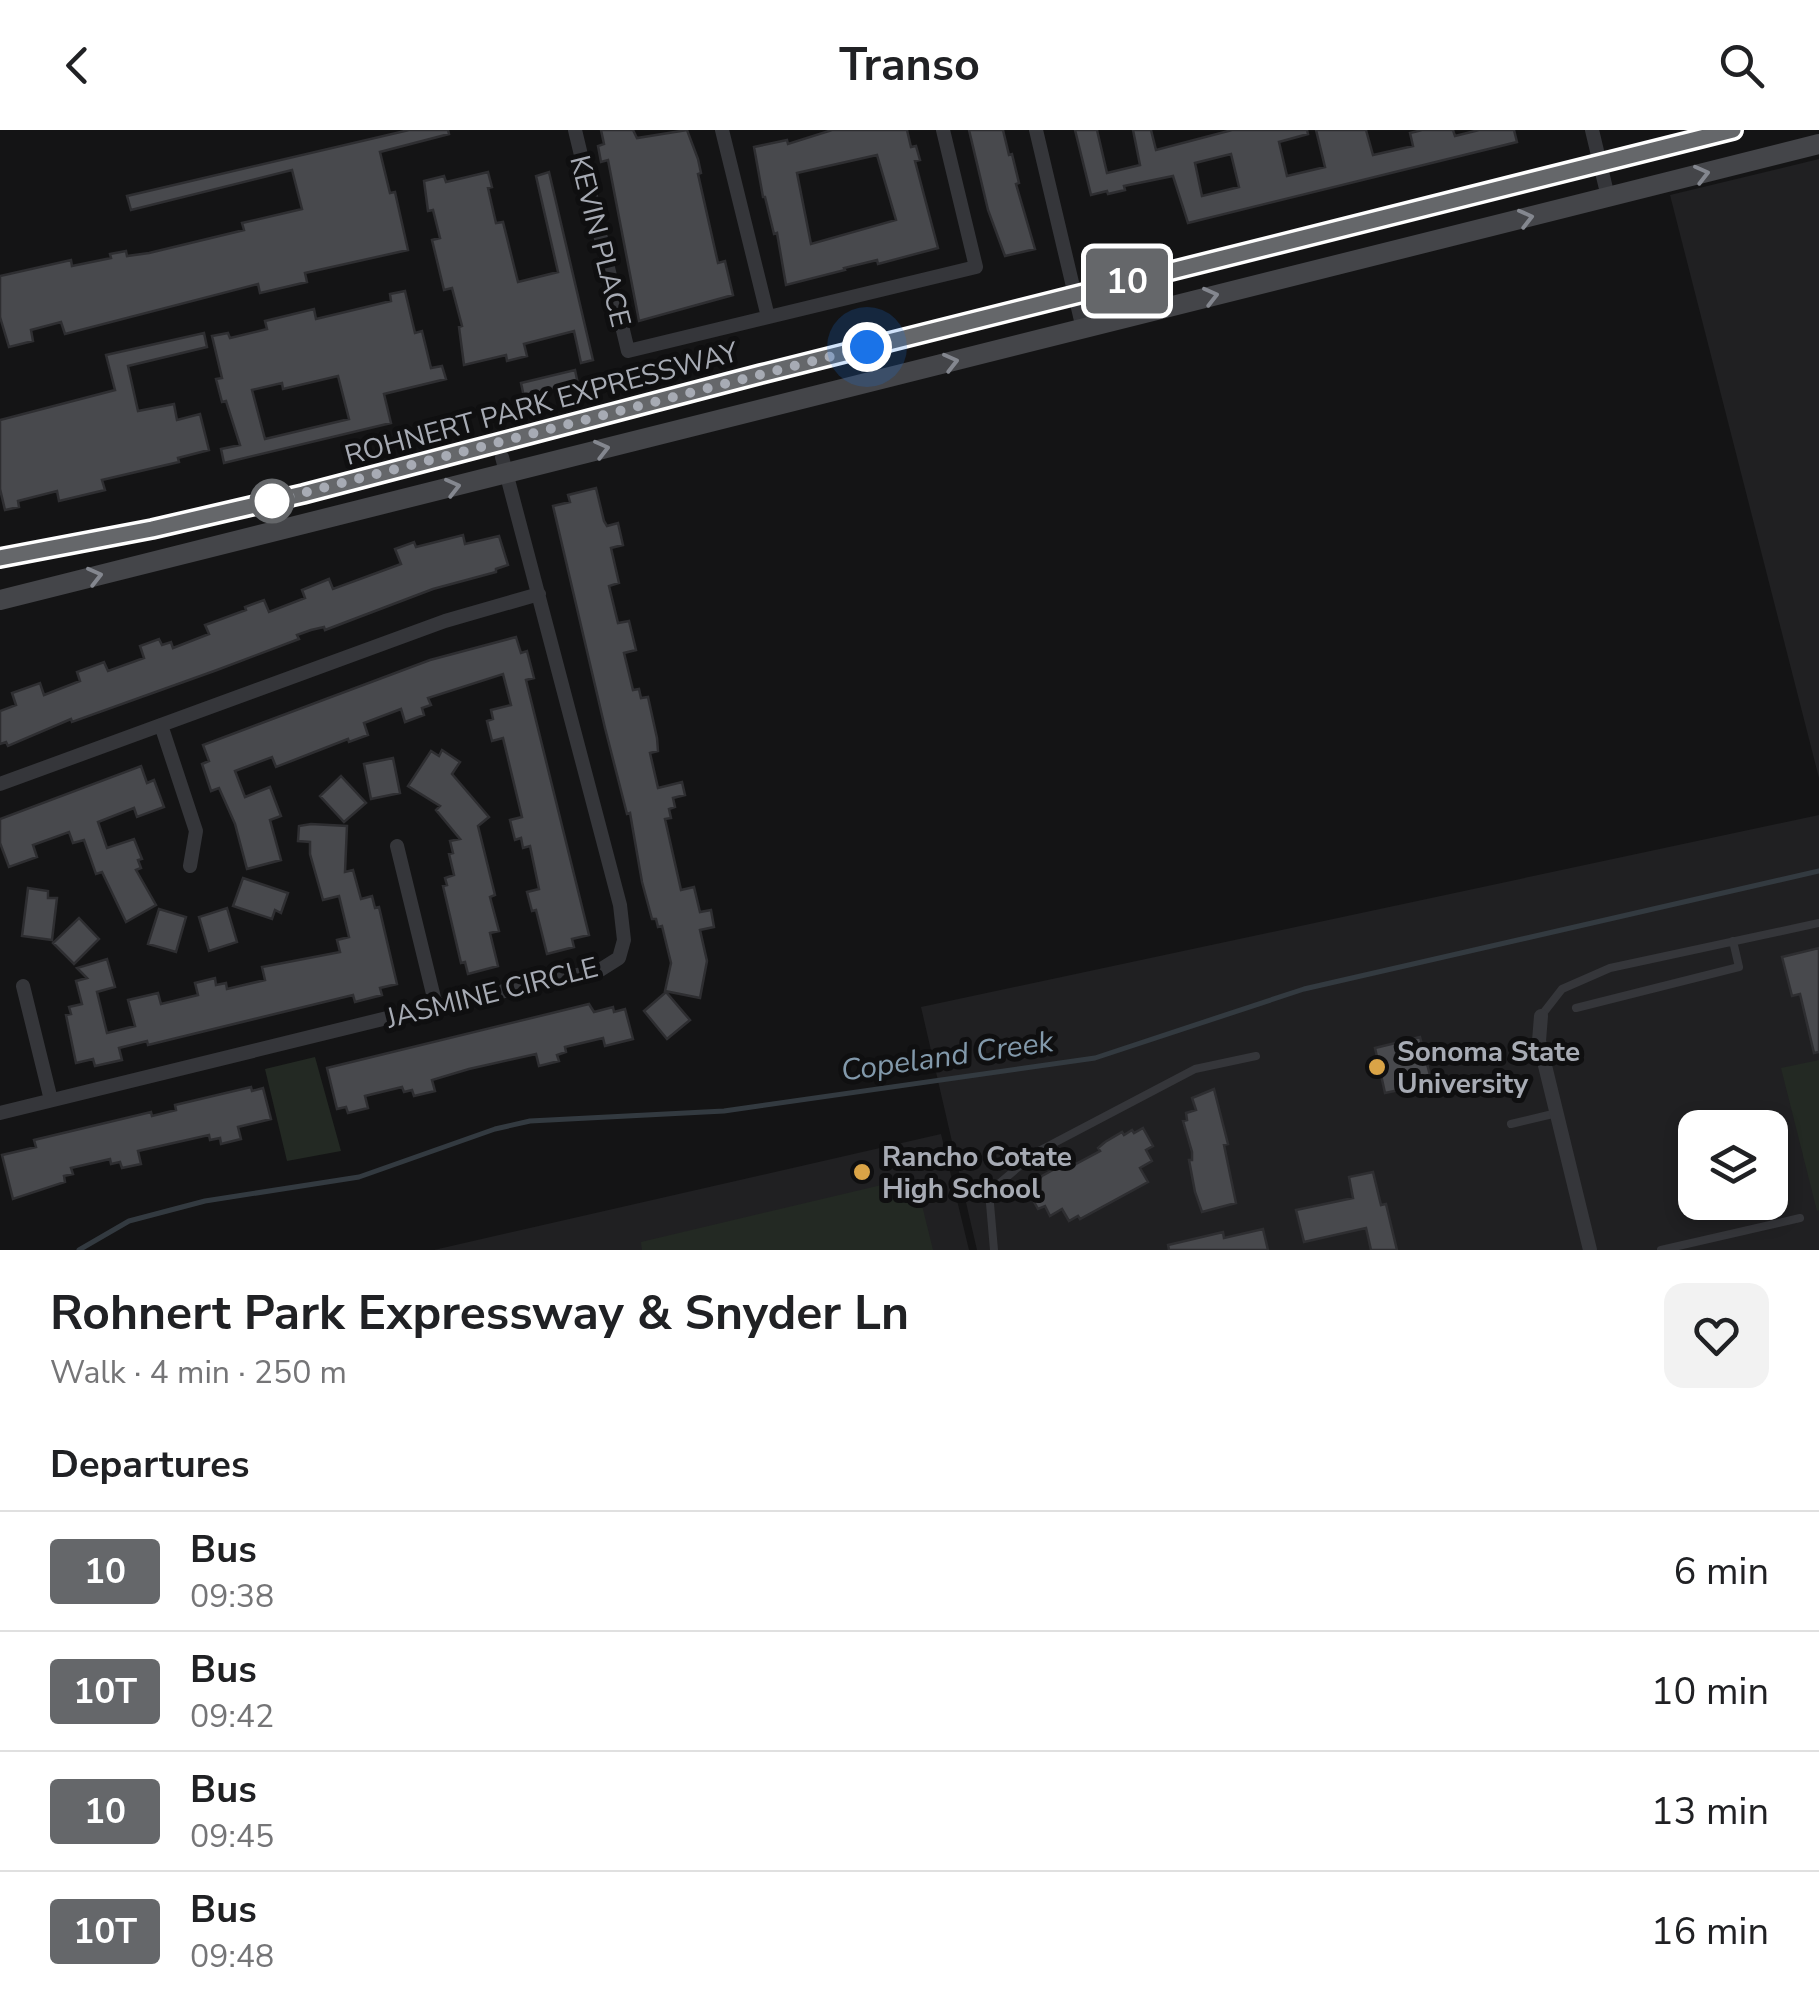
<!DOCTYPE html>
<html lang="en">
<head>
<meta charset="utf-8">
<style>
  :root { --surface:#fff; --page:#f2f2f2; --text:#202124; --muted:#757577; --line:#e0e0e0 }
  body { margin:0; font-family:"Nunito Sans",sans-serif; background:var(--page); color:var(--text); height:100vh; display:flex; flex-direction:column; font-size:38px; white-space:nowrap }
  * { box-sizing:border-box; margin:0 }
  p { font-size:32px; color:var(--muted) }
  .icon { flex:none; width:55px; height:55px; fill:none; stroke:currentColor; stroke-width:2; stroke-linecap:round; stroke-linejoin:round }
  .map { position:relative; height:1120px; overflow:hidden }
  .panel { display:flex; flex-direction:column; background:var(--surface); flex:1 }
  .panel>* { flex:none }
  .badge { padding:0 20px; border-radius:8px; font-size:35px; line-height:65px }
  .tools { position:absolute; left:1678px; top:980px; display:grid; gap:20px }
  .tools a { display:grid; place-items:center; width:110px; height:110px; border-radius:20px; background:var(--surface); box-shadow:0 5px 15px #0003; font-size:50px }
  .you { position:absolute; width:50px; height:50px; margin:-25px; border:8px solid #fff; border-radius:50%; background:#1a73e8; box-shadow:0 0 0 15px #1a73e833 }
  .map>.badge { position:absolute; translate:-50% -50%; box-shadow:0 0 0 5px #fff }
  h2 { padding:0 50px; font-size:38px; line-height:90px }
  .round { display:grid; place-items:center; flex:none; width:105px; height:105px; border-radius:20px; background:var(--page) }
  .head { display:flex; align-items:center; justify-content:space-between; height:170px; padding:0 50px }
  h1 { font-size:48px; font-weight:700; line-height:75px }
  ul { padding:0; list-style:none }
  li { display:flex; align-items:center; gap:30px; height:120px; padding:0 50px; border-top:2px solid var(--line) }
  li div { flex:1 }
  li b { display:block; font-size:38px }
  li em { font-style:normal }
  li .badge { min-width:110px; font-weight:700; text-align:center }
  header { display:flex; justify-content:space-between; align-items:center; height:130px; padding:0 50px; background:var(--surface); font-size:45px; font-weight:700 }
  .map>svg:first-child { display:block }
  .built { fill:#202022; fill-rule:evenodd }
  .green { fill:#232923 }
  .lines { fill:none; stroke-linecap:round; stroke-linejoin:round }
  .stream { stroke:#333a40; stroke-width:5 }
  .building { fill:#48494d; stroke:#2e2e31; stroke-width:2.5; fill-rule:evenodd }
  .service { stroke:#35363a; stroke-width:8 }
  .minor { stroke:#35363a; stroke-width:14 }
  .secondary { stroke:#444549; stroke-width:20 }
  .oneway { stroke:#84878f }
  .line-casing { stroke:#fff; stroke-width:22 }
  .line { stroke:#65676a; stroke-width:15 }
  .walk { stroke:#a7abb4; stroke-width:10; stroke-dasharray:0 18 }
  .stop-dot { fill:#fff; stroke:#65676a; stroke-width:5 }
  .poi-dot { fill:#daa447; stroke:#0f0f10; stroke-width:4 }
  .labels { text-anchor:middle; stroke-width:10; stroke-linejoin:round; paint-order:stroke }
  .street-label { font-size:28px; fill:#a7abb4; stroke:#0f0f10 }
  .poi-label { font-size:28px; font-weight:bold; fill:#a7abb4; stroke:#0f0f10; text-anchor:start }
  .water-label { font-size:30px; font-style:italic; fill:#8299ab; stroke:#0f0f10 }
</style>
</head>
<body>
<header><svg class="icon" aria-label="back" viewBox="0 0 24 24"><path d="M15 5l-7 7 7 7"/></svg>Transo<svg class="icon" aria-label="search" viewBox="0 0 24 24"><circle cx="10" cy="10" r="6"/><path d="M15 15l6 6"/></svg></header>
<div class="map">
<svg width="1819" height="1120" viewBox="0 0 1819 1120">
  <rect width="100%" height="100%" fill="#141415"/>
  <!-- built -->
  <path class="built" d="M 1819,29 L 1819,648 L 1670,65 Z
    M 1819,685 L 1819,1120 L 977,1120 L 921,877 ZM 1695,998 L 1770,998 L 1770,1072 L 1695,1072 Z
    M 941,1004 L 969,1120 L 434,1120 Z"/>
  <!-- green -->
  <path class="green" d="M 315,927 L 341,1021 L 287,1031 L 265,939 Z
    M 1819,930 L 1819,1080 L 1817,1081 L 1781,938 Z
    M 890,1053 L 921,1071 L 933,1120 L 642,1120 L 641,1112 Z"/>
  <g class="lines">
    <!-- stream -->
    <path class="stream" d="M 79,1120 L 129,1091 L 205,1071 L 359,1047 L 495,999 L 530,991 L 724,981 L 1095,928 L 1304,859 L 1819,741"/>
  </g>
  <!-- building -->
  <path class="building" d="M 409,0 L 448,0 L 449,4 L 380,22 L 390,63 L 395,62 L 408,120 L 305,143 L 307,152 L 260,163 L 258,154 L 65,204 L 61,192 L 31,200 L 33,211 L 9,217 L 0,187 L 0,146 L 71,130 L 72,136 L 111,128 L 110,124 L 126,121 L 127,126 L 149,123 L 244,100 L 242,93 L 302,79 L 292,40 L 131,80 L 127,66 Z
    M 601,0 L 633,0 L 637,8 L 687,0 L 698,29 L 701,43 L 698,44 L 718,133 L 725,131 L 733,165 L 639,191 L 608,30 L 601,32 L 598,16 L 604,14 Z
    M 832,0 L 907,0 L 911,17 L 916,16 L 920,30 L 915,31 L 938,118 L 878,134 L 877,130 L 844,138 L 845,140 L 786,155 L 777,103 L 774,104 L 765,67 L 763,67 L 754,17 L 787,10 L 788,14 ZM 877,25 L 896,90 L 811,114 L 797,43 Z
    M 969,0 L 1003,0 L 1009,25 L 1012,24 L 1019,53 L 1016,54 L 1035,119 L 1005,126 L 988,80 Z
    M 1075,0 L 1097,0 L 1107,43 L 1140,35 L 1133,0 L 1151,0 L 1156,20 L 1232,0 L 1307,0 L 1308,4 L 1279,12 L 1287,46 L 1325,37 L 1316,0 L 1366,0 L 1373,25 L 1413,16 L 1410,3 L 1422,0 L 1453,0 L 1455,6 L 1479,0 L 1514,0 L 1517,12 L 1188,93 L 1173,46 L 1124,56 L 1125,60 L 1108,64 L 1107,61 L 1091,65 ZM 1231,24 L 1239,57 L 1202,66 L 1195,33 Z
    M 488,42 L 492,57 L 488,58 L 496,93 L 503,92 L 518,152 L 558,142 L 536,46 L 549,42 L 593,230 L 581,233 L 574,201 L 524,214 L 527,226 L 507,231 L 506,225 L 464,235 L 459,197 L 462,196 L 452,158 L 444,160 L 432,110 L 440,108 L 433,80 L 428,81 L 424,51 L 444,46 L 446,52 Z
    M 405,161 L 415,203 L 422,201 L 431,238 L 442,236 L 446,249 L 384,264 L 391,293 L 224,333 L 221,319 L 240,315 L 226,271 L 222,272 L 216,249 L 222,248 L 212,206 L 228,203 L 230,208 L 267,199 L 265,191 L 314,179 L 316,189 L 391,171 L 390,164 ZM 338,246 L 349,289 L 265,309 L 252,260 L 282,253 L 283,259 Z
    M 204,203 L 207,217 L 128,236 L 138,281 L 174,274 L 177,290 L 200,284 L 209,320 L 178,328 L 179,332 L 102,350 L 105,360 L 59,371 L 57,361 L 18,371 L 19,377 L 5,380 L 0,359 L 0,290 L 115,260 L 106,225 Z
    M 575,240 L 578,254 L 524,267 L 521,253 Z
    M 596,358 L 604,391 L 607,396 L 618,393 L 623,415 L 611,418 L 619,453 L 609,456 L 618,493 L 629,491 L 636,520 L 624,523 L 633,560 L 639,559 L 641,568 L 648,567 L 657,608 L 658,621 L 650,623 L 658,658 L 682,652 L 685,665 L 673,668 L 675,677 L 669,679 L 671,688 L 665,689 L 681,760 L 694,757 L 700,782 L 711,780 L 714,797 L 700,800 L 707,831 L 700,868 L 665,861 L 671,833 L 662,796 L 658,797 L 656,789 L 652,789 L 642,752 L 630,683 L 627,684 L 605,598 L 553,376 L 570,372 L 568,365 Z
    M 463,405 L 465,414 L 499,406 L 508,435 L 496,439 L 496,442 L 433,459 L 325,500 L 324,497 L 311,500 L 297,505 L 299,509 L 217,540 L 72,592 L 71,589 L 8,616 L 6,612 L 0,614 L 0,581 L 16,575 L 12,563 L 40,553 L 44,565 L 80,551 L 77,542 L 104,532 L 108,541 L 144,528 L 140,516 L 159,509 L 162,515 L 171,512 L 173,518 L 209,504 L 205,495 L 246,480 L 245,477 L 264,470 L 269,482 L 305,468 L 302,460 L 329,449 L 333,459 L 401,434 L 395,419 L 414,412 L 416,417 Z
    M 516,507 L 521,523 L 527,521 L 534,548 L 526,550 L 589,805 L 572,809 L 574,817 L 547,824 L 536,780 L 532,781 L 527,762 L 539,759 L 530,716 L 523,718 L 521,708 L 515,710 L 510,690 L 522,687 L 503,608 L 492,611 L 487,591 L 493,589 L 491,580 L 511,575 L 503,544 L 428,568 L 431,575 L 422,578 L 424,585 L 405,592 L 401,579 L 364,593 L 368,605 L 349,612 L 348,609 L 276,637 L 272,627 L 235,641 L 245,667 L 270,657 L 281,686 L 270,690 L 281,730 L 247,739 L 235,694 L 219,658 L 211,661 L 202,634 L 209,631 L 203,615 L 430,530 Z
    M 442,620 L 460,632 L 452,644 L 489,687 L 478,696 L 495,765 L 490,767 L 499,801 L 490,803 L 498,836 L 468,844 L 465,832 L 461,833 L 443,756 L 447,755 L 445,748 L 454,745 L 449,724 L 453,723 L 450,711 L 460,709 L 436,680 L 440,676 L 408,656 L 431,621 L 439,626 Z
    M 393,628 L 400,663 L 371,669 L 364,634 Z
    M 141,636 L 147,653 L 154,650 L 164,677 L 137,687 L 134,678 L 98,692 L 107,718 L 134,709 L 142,729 L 138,730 L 141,738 L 136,740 L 156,775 L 126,792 L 102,742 L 96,744 L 84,710 L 73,713 L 69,702 L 33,715 L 37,727 L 9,737 L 0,713 L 0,689 Z
    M 341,646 L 366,673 L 344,692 L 320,666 Z
    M 311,694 L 347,696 L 345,742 L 353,740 L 361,769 L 372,766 L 375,778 L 379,777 L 397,854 L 380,858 L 382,865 L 355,872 L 353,865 L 148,915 L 147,911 L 119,918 L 122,930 L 95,936 L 93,929 L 76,933 L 66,885 L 71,884 L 69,877 L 82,874 L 76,851 L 87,848 L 77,838 L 107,829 L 115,857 L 97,862 L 107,903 L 135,896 L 128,870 L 158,863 L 161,874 L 198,865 L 195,853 L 215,848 L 216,855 L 226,853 L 227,859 L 265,850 L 262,837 L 340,822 L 337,810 L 349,807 L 339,766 L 323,770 L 310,724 L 310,712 L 298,711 L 299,696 Z
    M 243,748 L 288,763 L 281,783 L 275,780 L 272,789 L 233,776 Z
    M 28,758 L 48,761 L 48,768 L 57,768 L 52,810 L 22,806 Z
    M 227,778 L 237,812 L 209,821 L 199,787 Z
    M 159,779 L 186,787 L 176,822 L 148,814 Z
    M 79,788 L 99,809 L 74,834 L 53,813 Z
    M 1819,818 L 1819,922 L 1814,923 L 1800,864 L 1792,866 L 1782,827 Z
    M 666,862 L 690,890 L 667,909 L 644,881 Z
    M 589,874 L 594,882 L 613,877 L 614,882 L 625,879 L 633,909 L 605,916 L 603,908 L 565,917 L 566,922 L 557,925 L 559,931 L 539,936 L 536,924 L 469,939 L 432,950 L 435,961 L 414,966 L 412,960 L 404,962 L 402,957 L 365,966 L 368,978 L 348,983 L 346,977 L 337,979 L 327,938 Z
    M 1420,907 L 1432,953 L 1385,963 L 1375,918 Z
    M 251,957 L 252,961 L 263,958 L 271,989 L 238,997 L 241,1009 L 221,1014 L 220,1008 L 210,1010 L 209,1005 L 138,1021 L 141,1034 L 122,1038 L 120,1032 L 111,1034 L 110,1029 L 71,1038 L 73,1044 L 64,1046 L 65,1052 L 13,1069 L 2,1025 L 36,1017 L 34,1010 L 151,982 L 152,986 L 176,980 L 175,975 Z
    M 1214,959 L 1228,1014 L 1224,1015 L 1236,1073 L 1202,1082 L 1195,1062 L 1189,1030 L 1192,1030 L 1192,1022 L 1183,991 L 1187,990 L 1186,983 L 1196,980 L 1192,968 Z
    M 1143,998 L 1153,1016 L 1146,1020 L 1152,1031 L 1140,1038 L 1148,1052 L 1080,1089 L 1078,1086 L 1069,1091 L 1062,1079 L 1050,1086 L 1045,1076 L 1038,1079 L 1028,1061 L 1037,1056 L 1035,1053 L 1042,1046 L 1060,1036 L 1068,1034 L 1070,1037 L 1100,1021 L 1098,1018 L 1105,1012 L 1122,1002 L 1124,1005 L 1132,1000 L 1134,1003 Z
    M 1373,1042 L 1381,1075 L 1386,1074 L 1397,1120 L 1371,1120 L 1366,1098 L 1304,1112 L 1296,1080 L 1353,1068 L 1349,1047 Z
    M 1263,1099 L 1268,1120 L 1169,1120 L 1168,1115 L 1223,1102 L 1224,1108 Z"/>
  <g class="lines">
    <!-- service -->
    <path class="service" d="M 1576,878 L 1739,837 L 1733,811
      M 1541,886 L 1562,859 L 1610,838 L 1819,793
      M 1511,994 L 1557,983
      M 994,1120 L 989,1062 L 1035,1023 L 1195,939 L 1256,926
      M 1661,1120 L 1800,1088"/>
    <!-- minor -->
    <path class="minor" d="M 575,0 L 628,221 L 976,137 L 943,0
      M 722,0 L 768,187
      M 1036,0 L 1083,199
      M 1592,0 L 1608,67
      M 161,595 L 196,701 L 190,736
      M 0,654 L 445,491 L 539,464
      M 397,716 L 436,876
      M 23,856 L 51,970
      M 1541,886 L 1539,911 L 1590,1120
      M 0,983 L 436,876 L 600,840 L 619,828 L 624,810 L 620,775 L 502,327"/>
    <!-- secondary -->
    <path class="secondary" d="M 0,428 L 152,399 L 303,364 L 761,244 L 1734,0
      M 0,470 L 1819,14"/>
  </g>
  <!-- one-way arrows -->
  <defs><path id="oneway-chevron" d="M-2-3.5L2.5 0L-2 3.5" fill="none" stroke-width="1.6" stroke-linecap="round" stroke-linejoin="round" transform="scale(2.5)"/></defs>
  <g class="oneway">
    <use href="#oneway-chevron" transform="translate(1702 44) rotate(-14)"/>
    <use href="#oneway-chevron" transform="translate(1526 88) rotate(-14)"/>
    <use href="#oneway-chevron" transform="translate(1211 166) rotate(-14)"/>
    <use href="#oneway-chevron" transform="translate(951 232) rotate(-14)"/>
    <use href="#oneway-chevron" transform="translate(602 319) rotate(-14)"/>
    <use href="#oneway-chevron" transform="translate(453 357) rotate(-14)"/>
    <use href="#oneway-chevron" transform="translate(95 446) rotate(-14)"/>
  </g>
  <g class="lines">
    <defs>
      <path id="line" d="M 0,428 L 152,399 L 303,364 L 761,244 L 1733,0"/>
    </defs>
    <!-- line casing -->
    <use href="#line" class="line-casing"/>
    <!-- line -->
    <use href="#line" class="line"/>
    <!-- walk -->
    <path class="walk" d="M 272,371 L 867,217"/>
  </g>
  <!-- markers -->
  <circle class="stop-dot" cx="272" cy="371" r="20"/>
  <g class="poi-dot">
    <circle cx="1377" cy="937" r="10"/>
    <circle cx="862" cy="1042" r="10"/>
  </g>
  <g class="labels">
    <!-- street labels -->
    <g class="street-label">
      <text transform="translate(601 111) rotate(76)" y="10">KEVIN PLACE</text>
      <text transform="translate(541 273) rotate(-15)" y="10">ROHNERT PARK EXPRESSWAY</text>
      <text transform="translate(492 862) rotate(-14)" y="10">JASMINE CIRCLE</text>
    </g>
    <!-- poi labels -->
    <g class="poi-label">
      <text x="1397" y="931">Sonoma State<tspan x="1397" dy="32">University</tspan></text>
      <text x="882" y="1036">Rancho Cotate<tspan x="882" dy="32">High School</tspan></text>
    </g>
    <!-- water labels -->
    <g class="water-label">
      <text transform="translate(947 926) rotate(-8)" y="10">Copeland Creek</text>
    </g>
  </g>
</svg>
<div class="tools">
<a><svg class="icon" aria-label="layers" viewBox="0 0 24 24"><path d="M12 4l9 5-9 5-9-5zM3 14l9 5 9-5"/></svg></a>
</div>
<div class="you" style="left:867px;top:217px"></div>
<b class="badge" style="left:1127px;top:151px;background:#65676a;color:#fff">10</b>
</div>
<section class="panel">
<div class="head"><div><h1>Rohnert Park Expressway &amp; Snyder Ln</h1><p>Walk · 4 min · 250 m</p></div><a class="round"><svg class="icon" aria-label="heart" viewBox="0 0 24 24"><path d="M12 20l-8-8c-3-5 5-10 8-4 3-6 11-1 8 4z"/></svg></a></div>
<h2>Departures</h2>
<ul>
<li><span class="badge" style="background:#65676a;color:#fff">10</span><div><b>Bus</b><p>09:38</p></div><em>6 min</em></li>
<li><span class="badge" style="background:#65676a;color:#fff">10T</span><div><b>Bus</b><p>09:42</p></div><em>10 min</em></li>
<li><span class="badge" style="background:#65676a;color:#fff">10</span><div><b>Bus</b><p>09:45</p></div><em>13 min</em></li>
<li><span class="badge" style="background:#65676a;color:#fff">10T</span><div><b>Bus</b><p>09:48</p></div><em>16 min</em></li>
</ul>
</section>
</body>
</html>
